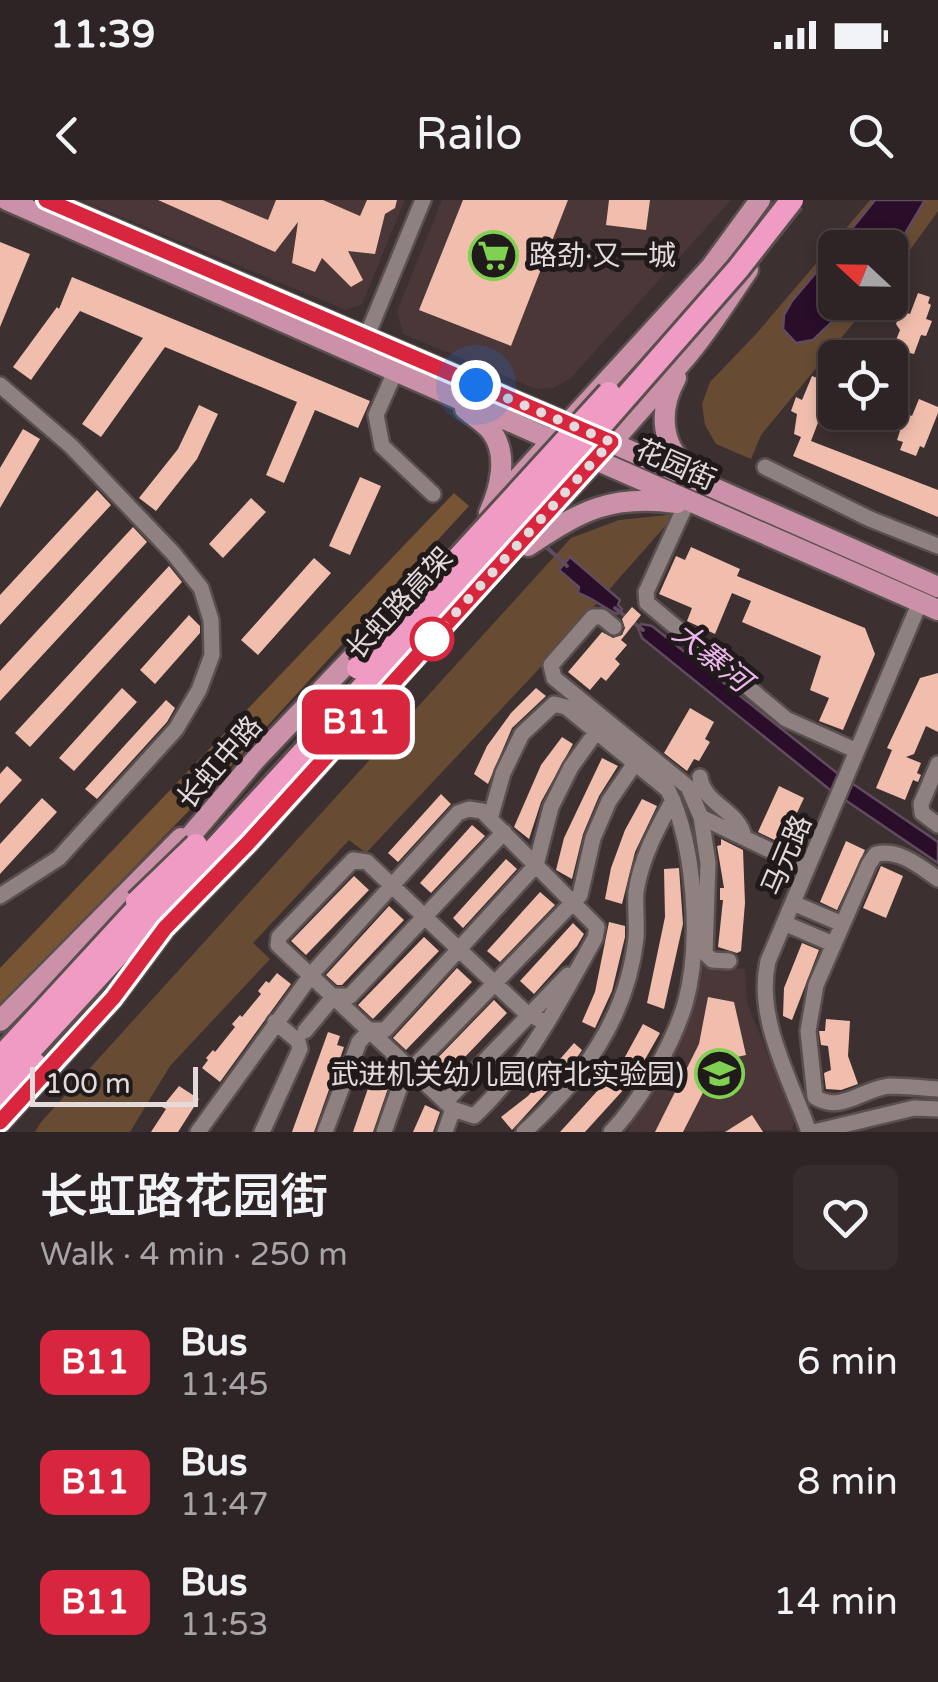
<!DOCTYPE html>
<html lang="en">
<head>
<meta charset="utf-8">
<style>
  :root { --surface:#2e2425; --page:#362c2d; --text:#f1f3f6; --muted:#a7a4a7; --line:#494142 }
  body { margin:0; font-family:"Varela Round","Noto Sans SC",sans-serif; background:var(--page); color:var(--text); height:100vh; display:flex; flex-direction:column; font-size:38px; white-space:nowrap }
  * { box-sizing:border-box; margin:0 }
  p { font-size:32px; color:var(--muted) }
  .icon { flex:none; width:55px; height:55px; fill:none; stroke:currentColor; stroke-width:2; stroke-linecap:round; stroke-linejoin:round }
  .map { position:relative; height:932px; overflow:hidden }
  .drawer { display:flex; flex-direction:column; background:var(--surface); flex:1 }
  .drawer>* { flex:none }
  .badge { padding:0 20px; border-radius:15px; font-size:35px; line-height:65px }
  .needle { width:65px; rotate:292deg }
  .controls { position:absolute; left:818px; top:30px; display:grid; gap:20px }
  .controls a { display:grid; place-items:center; width:90px; height:90px; border-radius:15px; background:var(--surface); box-shadow:0 5px 15px #0003,0 0 0 2px var(--line); font-size:50px }
  .scale { position:absolute; left:30px; bottom:25px; width:168px; box-sizing:border-box; padding-left:10px; border:5px solid #e3dbdb; border-top:0; font-size:28px; line-height:35px; white-space:nowrap; color:#e3dbdb; -webkit-text-stroke:8px #201a1a; paint-order:stroke }
  .you { position:absolute; width:50px; height:50px; margin:-25px; border:8px solid #fff; border-radius:50%; background:#1a73e8; box-shadow:0 0 0 15px #1a73e833 }
  .map>.badge { position:absolute; translate:-50% -50%; box-shadow:0 0 0 5px #fff }
  .round { display:grid; place-items:center; flex:none; width:105px; height:105px; border-radius:15px; background:var(--page) }
  .overview { display:flex; align-items:center; justify-content:space-between; height:170px; padding:0 40px }
  h1 { font-size:48px; font-weight:600; line-height:75px }
  ul { padding:0; list-style:none }
  li { display:flex; align-items:center; gap:30px; height:120px; padding:0 40px }
  li div { flex:1 }
  li b { display:block; font-size:38px }
  li em { font-style:normal }
  li .badge { min-width:110px; font-weight:700; text-align:center }
  .status { display:flex; justify-content:space-between; align-items:center; height:70px; padding:0 50px; background:var(--surface); direction:ltr }
  .status svg { height:28px; fill:currentColor }
  header { display:flex; justify-content:space-between; align-items:center; height:130px; padding:0 40px; background:var(--surface); font-size:45px; font-weight:600 }
  .map>svg:first-child { display:block }
  .built { fill:#4b3738 }
  .green { fill:#674c33 }
  .forest { fill:#765434 }
  .water { fill:#290d29; stroke:#614b5e; stroke-width:2.5 }
  .lines { fill:none; stroke-linecap:round; stroke-linejoin:round }
  .stream { stroke:#614b5e; stroke-width:4 }
  .building { fill:#f1bead }
  .minor-casing { stroke:#594f4f; stroke-width:20 }
  .major-casing { stroke:#594f4f; stroke-width:25 }
  .minor { stroke:#908181; stroke-width:15 }
  .major { stroke:#ca91a9; stroke-width:20 }
  .highway-bridge-casing { stroke:#594f4f; stroke-width:28; stroke-linecap:butt }
  .highway-bridge { stroke:#f09bc3; stroke-width:22 }
  .line-casing { stroke:#fff; stroke-width:22 }
  .line { stroke:#d7263d; stroke-width:15 }
  .walk { stroke:#e3dbdb; stroke-width:10; stroke-dasharray:0 18 }
  .stop-dot { fill:#fff; stroke:#d7263d; stroke-width:5 }
  .labels { text-anchor:middle; stroke-width:10; stroke-linejoin:round; paint-order:stroke }
  .poi-label { font-size:28px; fill:#e3dbdb; stroke:#201a1a; text-anchor:start }
  .street-label { font-size:28px; fill:#e3dbdb; stroke:#201a1a }
  .water-label { font-size:30px; font-style:italic; fill:#edb7ed; stroke:#201a1a }
</style>
</head>
<body>
<div class="status"><b>11:39</b><svg viewBox="0 0 49 12"><path d="M0 12V9h3v3zM5 12V6h3v6zM10 12V3h3v9zM15 12V0h3v12zM26 1h20v11H26zM47 4h2v5h-2z"/></svg></div>
<header><svg class="icon" aria-label="back" viewBox="0 0 24 24"><path d="M15 5l-7 7 7 7"/></svg>Railo<svg class="icon" aria-label="search" viewBox="0 0 24 24"><circle cx="10" cy="10" r="6"/><path d="M15 15l6 6"/></svg></header>
<div class="map">
<svg width="938" height="932" viewBox="0 0 938 932">
  <rect width="100%" height="100%" fill="#3d3031"/>
  <!-- built -->
  <path class="built" d="M 80,0 L 405,0 L 362,104 L 346,110 Z
    M 442,0 L 731,0 L 570,179 L 553,188 L 536,189 L 403,134 L 397,111 Z
    M 701,765 L 745,769 L 747,803 L 795,921 L 791,930 L 627,932 L 688,826 Z"/>
  <!-- green -->
  <path class="green" d="M 870,0 L 938,0 L 938,11 L 890,78 L 890,48 L 835,48 L 835,102 L 870,103 L 761,235 L 751,259 L 716,244 L 705,225 L 702,204 L 710,182 L 757,133 Z
    M 676,314 L 537,471 L 366,653 L 349,640 L 253,743 L 270,759 L 170,866 L 130,932 L 35,932 L 41,922 L 571,338 L 619,320 Z"/>
  <!-- forest -->
  <path class="forest" d="M 454,293 L 469,306 L 206,593 L 0,806 L 0,768 Z"/>
  <!-- water -->
  <path class="water" d="M 875,0 L 925,0 L 890,59 L 890,48 L 837,47 Z
    M 835,50 L 835,102 L 852,103 L 813,140 L 796,143 L 783,129 L 784,115 L 792,101 Z
    M 570,357 L 620,400 L 618,405 L 622,409 L 617,414 C 604,408 591,397 578,393 L 579,387 L 559,370 Z
    M 641,424 L 652,426 L 837,573 L 938,642 L 938,663 L 829,589 L 642,438 L 638,428 Z"/>
  <g class="lines">
    <!-- stream -->
    <path class="stream" d="M 544,345 L 567,366
      M 615,408 L 643,430"/>
  </g>
  <!-- building -->
  <path class="building" d="M 158,0 L 220,0 L 268,20 L 276,0 L 323,0 L 360,16 L 367,0 L 397,0 L 395,8 L 385,14 L 375,54 L 348,51 L 363,80 L 351,87 L 322,58 L 315,72 L 292,63 L 298,22 L 275,52 Z
    M 463,0 L 568,0 L 511,146 L 419,110 Z
    M 609,0 L 650,0 L 646,30 L 606,25 Z
    M 0,42 L 30,54 L 0,127 Z
    M 72,77 L 370,201 L 358,228 L 315,210 L 284,283 L 266,275 L 297,202 L 165,147 L 101,237 L 82,224 L 143,138 L 80,111 L 31,180 L 13,167 L 57,107 L 59,109 Z
    M 918,93 L 930,97 L 928,103 L 931,105 L 926,119 L 932,121 L 926,136 L 921,135 L 914,154 L 910,153 L 908,158 L 896,153 L 900,141 L 896,140 L 900,130 L 896,124 L 901,111 L 910,114 Z
    M 812,176 L 833,184 L 825,203 L 830,205 L 824,222 L 819,220 L 811,241 L 938,290 L 938,317 L 793,256 L 801,237 L 794,234 L 797,214 L 791,211 L 796,197 L 802,200 Z
    M 919,199 L 938,207 L 938,213 L 924,248 L 920,246 L 916,256 L 900,250 L 903,242 L 897,240 L 900,231 L 897,230 L 904,213 L 912,216 Z
    M 199,205 L 218,214 L 197,259 L 156,311 L 139,298 L 178,249 Z
    M 23,229 L 40,239 L 0,308 L 0,268 Z
    M 360,277 L 381,286 L 350,355 L 329,346 Z
    M 97,290 L 111,305 L 0,425 L 0,395 Z
    M 251,298 L 266,312 L 223,358 L 209,344 Z
    M 133,327 L 147,342 L 0,501 L 0,471 Z
    M 691,347 L 740,369 L 737,376 L 865,428 L 875,454 L 843,530 L 819,521 L 829,498 L 810,490 L 821,456 L 742,422 L 751,401 L 732,393 L 715,434 L 687,421 L 692,408 L 659,394 L 676,356 L 685,360 Z
    M 314,358 L 331,373 L 258,455 L 241,440 Z
    M 169,366 L 182,382 L 30,547 L 15,533 Z
    M 632,407 L 641,415 L 621,440 L 627,445 L 615,459 L 620,464 L 606,481 L 601,477 L 590,490 L 568,472 L 602,432 L 613,438 L 622,435 L 625,428 L 622,419 Z
    M 189,415 L 200,426 L 200,433 L 155,484 L 140,470 Z
    M 938,473 L 938,532 L 926,526 L 914,554 L 906,557 L 921,563 L 917,573 L 921,575 L 918,582 L 913,580 L 905,600 L 876,588 L 892,550 L 887,548 L 920,478 Z
    M 122,488 L 137,502 L 74,571 L 59,558 Z
    M 536,488 L 546,496 L 512,528 L 488,584 L 474,574 L 487,546 L 511,513 Z
    M 166,500 L 175,508 L 167,522 L 97,599 L 85,589 Z
    M 690,508 L 714,522 L 705,539 L 710,542 L 699,561 L 694,559 L 687,571 L 664,553 Z
    M 562,537 L 573,544 L 541,602 L 529,639 L 514,627 L 541,565 Z
    M 602,558 L 618,566 L 599,596 L 583,634 L 572,679 L 556,670 L 564,638 Z
    M 7,566 L 22,580 L 0,604 L 0,574 Z
    M 779,586 L 804,598 L 796,615 L 802,618 L 793,638 L 787,636 L 783,644 L 758,632 Z
    M 441,594 L 451,604 L 398,662 L 388,653 Z
    M 42,598 L 57,612 L 0,674 L 0,644 Z
    M 642,599 L 657,606 L 635,652 L 622,704 L 605,699 L 611,668 L 625,630 Z
    M 472,625 L 485,636 L 431,693 L 420,683 Z
    M 721,639 L 743,650 L 745,703 L 741,751 L 737,753 L 718,747 L 723,700 L 720,700 L 720,688 L 724,688 L 717,646 L 721,645 Z
    M 846,641 L 865,650 L 837,710 L 820,702 Z
    M 506,659 L 517,669 L 463,728 L 453,718 Z
    M 881,666 L 903,676 L 886,718 L 863,708 Z
    M 679,668 L 683,724 L 664,809 L 647,803 L 665,717 L 664,669 Z
    M 354,676 L 369,690 L 306,755 L 291,741 Z
    M 540,692 L 555,705 L 500,762 L 487,751 Z
    M 389,706 L 404,720 L 342,785 L 337,785 L 326,775 Z
    M 609,722 L 625,726 L 625,737 L 612,791 L 595,828 L 582,822 L 595,792 Z
    M 573,723 L 584,734 L 577,746 L 534,794 L 520,781 Z
    M 424,737 L 439,751 L 373,819 L 358,805 Z
    M 802,743 L 819,750 L 792,820 L 783,816 L 784,788 Z
    M 457,768 L 472,782 L 406,850 L 393,838 Z
    M 277,773 L 291,784 L 220,882 L 202,868 L 208,860 L 206,858 L 213,850 L 215,852 L 235,827 L 232,824 L 240,815 L 242,817 L 261,794 L 258,791 L 266,781 L 269,783 Z
    M 708,797 L 734,802 L 746,855 L 719,861 L 683,932 L 655,932 L 699,844 Z
    M 494,800 L 507,813 L 441,882 L 427,869 Z
    M 826,819 L 850,821 L 848,856 L 858,884 L 841,890 L 826,889 L 824,873 L 831,870 L 828,846 L 821,845 L 819,831 L 825,831 Z
    M 643,824 L 660,833 L 635,877 L 585,932 L 560,932 L 620,866 Z
    M 328,832 L 340,836 L 337,845 L 344,847 L 314,932 L 292,932 Z
    M 574,843 L 582,850 L 574,862 L 512,930 L 501,917 L 528,896 Z
    M 376,865 L 394,871 L 373,932 L 353,932 Z
    M 179,886 L 199,899 L 178,932 L 151,932 L 166,909 L 162,907 Z
    M 425,905 L 440,912 L 433,932 L 413,932 Z
    M 752,915 L 763,932 L 725,932 Z"/>
  <g class="lines">
    <defs>
      <path id="minor" d="M 366,138 L 423,0
        M 395,172 L 376,215 L 382,246 L 433,294
        M 0,185 L 71,246 L 173,353 L 201,388 L 211,420 L 212,455 L 199,490 L 176,529 L 59,658 L 0,696
        M 765,267 L 870,319 L 938,346
        M 688,300 L 646,392 L 647,403 L 786,519 L 857,551
        M 614,427 L 602,417 L 593,417 L 551,465 L 554,478 L 688,587 L 701,617 L 708,663 L 705,753 L 712,760 L 729,761
        M 938,564 L 921,604 L 922,613 L 938,625
        M 700,577 C 704,605 739,610 744,637
        M 701,617 L 807,668
        M 490,619 L 503,573 L 522,534 L 554,504 L 566,507 L 668,590 C 695,645 702,744 685,804 C 673,844 640,902 611,932
        M 938,679 C 919,666 900,649 876,654 L 869,664 L 816,785 L 808,831 L 815,897 C 841,914 863,888 890,886 C 906,886 922,888 938,889
        M 793,703 L 842,724
        M 784,723 L 833,744
        M 305,831 L 334,796 L 350,796 L 504,632
        M 445,902 L 568,775
        M 198,932 L 312,774 L 316,769 L 458,613 L 469,609 L 482,611 L 597,727 L 595,738 C 561,799 527,867 474,916 L 453,909 L 278,745 L 279,737 L 353,660 L 367,662 L 526,813 L 547,823
        M 262,932 L 300,849 L 298,841 L 275,822
        M 325,932 L 359,842 L 370,830 L 385,830 L 536,665 L 551,607 L 571,567 L 596,532
        M 384,932 L 403,878 L 580,695 L 593,638 L 609,601 L 635,563
        M 445,932 L 453,909
        M 524,932 C 582,879 627,819 636,738 C 637,722 635,707 636,692 C 641,658 657,629 673,600
        M 809,932 C 790,878 755,818 768,761 L 920,402
        M 814,932 L 914,908 L 938,909"/>
      <path id="major" d="M 7,0 L 561,244
        M 46,0 L 575,227
        M 676,178 C 658,210 660,250 693,271
        M 465,209 C 473,216 485,223 491,231 C 509,254 500,289 489,313
        M 601,238 L 938,387
        M 587,256 L 938,410
        M 519,277 L 711,67 L 760,0
        M 528,346 C 582,310 612,294 677,303
        M 399,462 C 499,365 596,264 686,157 C 709,130 728,99 748,70
        M 175,654 L 256,559 L 374,435
        M 0,821 L 181,638
        M 0,922 L 113,798 L 165,728 L 248,643 L 415,457"/>
    </defs>
    <!-- minor casing -->
    <use href="#minor" class="minor-casing"/>
    <!-- major casing -->
    <use href="#major" class="major-casing"/>
    <!-- minor -->
    <use href="#minor" class="minor"/>
    <!-- major -->
    <use href="#major" class="major"/>
    <defs>
      <path id="highway-bridge" d="M 358,468 L 609,193
        M 137,702 L 196,645
        M 0,858 L 150,695
        M 0,883 L 554,279 L 738,69 L 792,0
        M 0,909 L 35,864"/>
    </defs>
    <!-- highway-bridge casing -->
    <use href="#highway-bridge" class="highway-bridge-casing"/>
    <!-- highway-bridge -->
    <use href="#highway-bridge" class="highway-bridge"/>
  </g>
  <g class="lines">
    <defs>
      <path id="line" d="M 0,922 L 113,798 L 165,728 L 248,643 L 611,242 L 46,0"/>
    </defs>
    <!-- line casing -->
    <use href="#line" class="line-casing"/>
    <!-- line -->
    <use href="#line" class="line"/>
    <!-- walk -->
    <path class="walk" d="M 432,439 L 611,242 L 476,185"/>
  </g>
  <!-- icons -->
  <defs>
    <symbol id="supermarket-ring" viewBox="-11 -11 22 22"><circle r="9.5" fill="#201a1a" stroke="#80d051" stroke-width="1.5"/><path d="M-6-5.5h2.5l.6 2H6L4.5 2H-2.5L-4.4-4H-6ZM-1.5 3.2a1.3 1.3 0 1 0 .1 0ZM3 3.2a1.3 1.3 0 1 0 .1 0Z" fill="#80d051"/></symbol>
    <symbol id="school-ring" viewBox="-11 -11 22 22"><circle r="9.5" fill="#201a1a" stroke="#80d051" stroke-width="1.5"/><path d="M0-5L7-2L0 1L-7-2ZM-4 1L0 2.5L4 1V4Q0 6-4 4Z" fill="#80d051"/></symbol>
  </defs>
  <g fill-rule="evenodd">
    <use href="#supermarket-ring" x="466" y="28" width="55" height="55"/>
    <use href="#school-ring" x="692" y="846" width="55" height="55"/>
  </g>
  <!-- markers -->
  <circle class="stop-dot" cx="432" cy="439" r="20"/>
  <g class="labels">
    <!-- poi labels -->
    <g class="poi-label">
      <text x="529" y="65">路劲·又一城</text>
      <text x="684" y="884" text-anchor="end">武进机关幼儿园(府北实验园)</text>
    </g>
    <!-- street labels -->
    <g class="street-label">
      <text transform="translate(676 264) rotate(24)" y="10">花园街</text>
      <text transform="translate(399 403) rotate(-47)" y="10">长虹路高架</text>
      <text transform="translate(219 562) rotate(-49)" y="10">长虹中路</text>
      <text transform="translate(786 655) rotate(-67)" y="10">马元路</text>
    </g>
    <!-- water labels -->
    <g class="water-label">
      <text transform="translate(712 457) rotate(39)" y="10">大寨河</text>
    </g>
  </g>
</svg>
<div class="controls">
<a><svg class="needle" viewBox="-14 -14 28 28"><path d="M0-13l5 13h-10z" fill="#e53935"/><path d="M0 13l5-13h-10z" fill="#a7a4a7"/></svg></a>
<a><svg class="icon" aria-label="locate" viewBox="0 0 24 24"><circle cx="12" cy="12" r="6"/><path d="M12 2v4M12 18v4M2 12h4M18 12h4"/></svg></a>
</div>
<div class="scale">100 m</div>
<div class="you" style="left:476px;top:185px"></div>
<b class="badge" style="left:356px;top:522px;background:#d7263d;color:#fff">B11</b>
</div>
<section class="drawer">
<div class="overview"><div><h1>长虹路花园街</h1><p>Walk · 4 min · 250 m</p></div><a class="round"><svg class="icon" aria-label="heart" viewBox="0 0 24 24"><path d="M12 20l-8-8c-3-5 5-10 8-4 3-6 11-1 8 4z"/></svg></a></div>
<ul>
<li><span class="badge" style="background:#d7263d;color:#fff">B11</span><div><b>Bus</b><p>11:45</p></div><em>6 min</em></li>
<li><span class="badge" style="background:#d7263d;color:#fff">B11</span><div><b>Bus</b><p>11:47</p></div><em>8 min</em></li>
<li><span class="badge" style="background:#d7263d;color:#fff">B11</span><div><b>Bus</b><p>11:53</p></div><em>14 min</em></li>
</ul>
</section>
</body>
</html>
